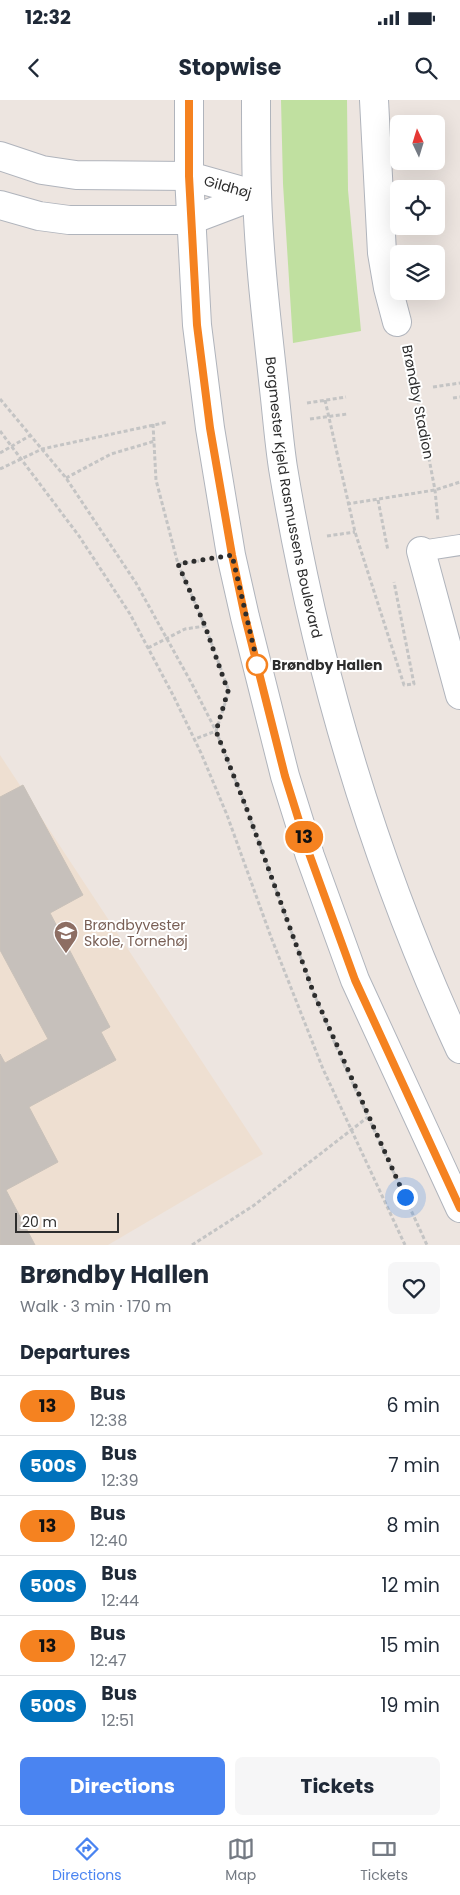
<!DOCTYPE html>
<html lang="en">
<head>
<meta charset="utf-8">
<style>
  :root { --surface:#fff; --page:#f6f6f7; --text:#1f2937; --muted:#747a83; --line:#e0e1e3; --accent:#4a84f1 }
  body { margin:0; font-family:Poppins,sans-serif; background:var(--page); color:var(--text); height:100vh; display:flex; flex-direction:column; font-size:19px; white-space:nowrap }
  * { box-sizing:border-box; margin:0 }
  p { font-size:16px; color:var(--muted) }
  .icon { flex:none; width:28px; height:28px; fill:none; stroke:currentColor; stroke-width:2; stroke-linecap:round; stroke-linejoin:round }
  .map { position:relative; height:1145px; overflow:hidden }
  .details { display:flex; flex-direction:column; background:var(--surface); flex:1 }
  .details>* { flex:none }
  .badge { padding:0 10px; border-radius:16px; font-size:18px; line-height:32px }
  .needle { width:32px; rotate:356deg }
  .tools { position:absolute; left:390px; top:15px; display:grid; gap:10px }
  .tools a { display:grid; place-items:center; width:55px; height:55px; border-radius:8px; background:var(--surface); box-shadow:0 5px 20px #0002; font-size:25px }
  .scale { position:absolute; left:15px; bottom:12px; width:104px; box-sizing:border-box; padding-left:5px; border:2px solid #2d2d2d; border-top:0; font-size:14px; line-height:18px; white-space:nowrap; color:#2d2d2d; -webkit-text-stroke:4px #fff; paint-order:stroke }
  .you { position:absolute; width:25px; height:25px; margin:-12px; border:4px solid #fff; border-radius:50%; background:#1a73e8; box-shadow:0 0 0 8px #1a73e833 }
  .map>.badge { position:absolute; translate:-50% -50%; box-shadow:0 0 0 2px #fff }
  h2 { padding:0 20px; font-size:19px; line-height:45px }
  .round { display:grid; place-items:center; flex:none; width:52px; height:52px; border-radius:8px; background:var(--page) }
  .overview { display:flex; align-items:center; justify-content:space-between; height:85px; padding:0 20px }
  h1 { font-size:24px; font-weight:700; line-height:38px }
  .button { display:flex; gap:10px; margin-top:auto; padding:10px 20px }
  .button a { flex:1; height:58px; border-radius:8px; background:var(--accent); color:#fff; font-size:20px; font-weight:700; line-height:58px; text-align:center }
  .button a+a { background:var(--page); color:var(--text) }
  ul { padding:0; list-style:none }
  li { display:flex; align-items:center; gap:15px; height:60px; padding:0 20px; border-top:1px solid var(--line) }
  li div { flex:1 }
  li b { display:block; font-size:19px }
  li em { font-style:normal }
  li .badge { min-width:55px; font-weight:700; text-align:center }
  .status { display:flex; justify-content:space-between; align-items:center; height:35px; padding:0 25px; background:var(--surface); direction:ltr }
  .status svg { height:14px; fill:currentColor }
  header { display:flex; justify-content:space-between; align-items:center; height:65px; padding:0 20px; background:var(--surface); font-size:22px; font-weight:700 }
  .menu { display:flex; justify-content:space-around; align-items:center; height:70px; border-top:1px solid var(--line); background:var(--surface); font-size:14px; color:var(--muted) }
  .menu a { display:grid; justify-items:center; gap:2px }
  .menu .active { color:var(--accent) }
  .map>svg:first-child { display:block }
  .education { fill:#eedfd1 }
  .green { fill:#c0e0a0 }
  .building { fill:#c6c0bb; stroke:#c9c1b9 }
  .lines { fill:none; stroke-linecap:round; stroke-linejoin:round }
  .service-casing { stroke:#b0b4bc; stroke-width:22 }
  .minor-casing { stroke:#b0b4bc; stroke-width:30 }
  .tertiary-casing { stroke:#b0b4bc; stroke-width:30 }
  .path { stroke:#c4c4c4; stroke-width:3; stroke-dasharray:4 2.5; stroke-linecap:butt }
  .service { stroke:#fff; stroke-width:20 }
  .minor { stroke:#fff; stroke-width:28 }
  .tertiary { stroke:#fff; stroke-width:28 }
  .line-casing { stroke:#fff; stroke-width:11 }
  .line { stroke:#f58220; stroke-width:8 }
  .walk { stroke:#2d2d2d; stroke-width:5; stroke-dasharray:0 9 }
  .stop-dot { fill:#fff; stroke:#f58220; stroke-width:2.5 }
  .labels { text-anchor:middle; stroke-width:4; stroke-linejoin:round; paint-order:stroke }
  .street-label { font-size:14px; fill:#2d2d2d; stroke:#fff }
  .stop-label { font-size:14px; font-weight:bold; fill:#2d2d2d; stroke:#fff; text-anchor:start }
  .education-label { font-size:14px; fill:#785e54; stroke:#fff; text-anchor:start }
</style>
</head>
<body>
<div class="status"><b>12:32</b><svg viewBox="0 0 49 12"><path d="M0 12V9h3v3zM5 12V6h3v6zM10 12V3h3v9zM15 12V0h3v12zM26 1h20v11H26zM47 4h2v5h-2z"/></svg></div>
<header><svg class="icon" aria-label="back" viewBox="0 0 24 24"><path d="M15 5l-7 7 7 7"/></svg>Stopwise<svg class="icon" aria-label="search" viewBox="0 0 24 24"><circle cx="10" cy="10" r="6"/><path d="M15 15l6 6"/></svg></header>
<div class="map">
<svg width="460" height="1145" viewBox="0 0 460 1145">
  <rect width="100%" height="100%" fill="#ede5e0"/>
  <!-- education -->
  <path class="education" d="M 0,655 L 263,1054 L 108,1145 L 0,1145 Z"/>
  <!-- green -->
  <path class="green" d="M 281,0 L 347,0 L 348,90 L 361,231 L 293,243 L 283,84 Z"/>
  <!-- building -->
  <path class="building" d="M 23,685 L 83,795 L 50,813 L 110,927 L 101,932 L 116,960 L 29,1007 L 58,1062 L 6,1090 L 35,1145 L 0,1145 L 0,954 L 5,963 L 48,939 L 0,850 L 0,697 Z"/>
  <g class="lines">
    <defs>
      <path id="service" d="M 421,451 L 460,445"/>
      <g id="minor">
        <path d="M 374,0 L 382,153 L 388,188 L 397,222"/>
        <path id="s1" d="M 0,56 L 42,70 L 76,75 L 189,76 L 257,95"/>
        <path d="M 0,105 L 39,116 L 69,120 L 191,120 L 257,95"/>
        <path d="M 421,451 L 460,595"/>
      </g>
      <g id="tertiary">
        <path d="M 189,0 L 189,76 L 197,225 L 210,328 L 231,455 L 245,517 L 285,676 L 310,756 L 355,880 L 460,1108"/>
        <path id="s2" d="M 256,0 C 256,31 256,62 257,93 C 259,159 267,224 274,289 C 277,315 279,342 283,368 C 316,568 375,765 460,949"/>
      </g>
    </defs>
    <!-- service casing -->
    <use href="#service" class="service-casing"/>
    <!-- minor casing -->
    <use href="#minor" class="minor-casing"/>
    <!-- tertiary casing -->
    <use href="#tertiary" class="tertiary-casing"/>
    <!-- path -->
    <path class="path" d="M 408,249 L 435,390 L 438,421
      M 433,287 L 460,283
      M 453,298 L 460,297
      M 0,299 L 66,378 L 136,483 L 192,584 L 216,631 L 246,707 L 314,894 L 341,958 L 427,1145
      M 325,300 L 355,432 L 404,585 L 414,584 L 394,482
      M 307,303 L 346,297
      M 310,319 L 347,314
      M 153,324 L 156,380 L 178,464 L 199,461
      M 0,331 L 79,436 L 130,514 L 174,597 L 201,653 L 227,715 L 271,837 L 323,969 L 405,1145
      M 0,353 L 31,335
      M 0,369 L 42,349 L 168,322
      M 66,378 L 111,354 L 155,341
      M 378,400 L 388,451
      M 347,404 L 435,390 L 460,382
      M 327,436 L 355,432
      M 178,464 L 205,526 L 229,591 L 216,631 L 195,639
      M 148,548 L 185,529 L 205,526
      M 192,1145 L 253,1106 L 368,1017"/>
    <!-- service -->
    <use href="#service" class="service"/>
    <!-- minor -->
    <use href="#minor" class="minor"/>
    <!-- tertiary -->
    <use href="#tertiary" class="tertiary"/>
  </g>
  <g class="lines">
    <defs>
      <path id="line" d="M 189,0 L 189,76 L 197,225 L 210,328 L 232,455 L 245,517 L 285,676 L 310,756 L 355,880 L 460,1108"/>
    </defs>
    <!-- line casing -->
    <use href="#line" class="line-casing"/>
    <!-- line -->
    <use href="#line" class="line"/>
    <!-- walk -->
    <path class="walk" d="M 257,565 L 259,570 L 232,455 L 178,464 L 205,526 L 228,591 L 216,631 L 246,707 L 314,894 L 405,1097"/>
  </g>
  <!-- icons -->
  <defs>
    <symbol id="school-pin" viewBox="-11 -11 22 30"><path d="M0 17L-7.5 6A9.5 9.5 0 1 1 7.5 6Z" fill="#8d6e63" stroke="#fff"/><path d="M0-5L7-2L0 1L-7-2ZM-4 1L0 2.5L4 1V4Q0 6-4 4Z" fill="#fff"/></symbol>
  </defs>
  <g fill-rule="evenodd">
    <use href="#school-pin" x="52" y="819" width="28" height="38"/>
  </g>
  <!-- markers -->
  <circle class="stop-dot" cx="257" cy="565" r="10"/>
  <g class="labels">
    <!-- street labels -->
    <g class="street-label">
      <text dy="5" stroke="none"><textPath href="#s1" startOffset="232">Gildhøj</textPath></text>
      <text transform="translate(418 302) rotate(79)" y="5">Brøndby Stadion</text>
      <text dy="5" stroke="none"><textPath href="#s2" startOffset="400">Borgmester Kjeld Rasmussens Boulevard</textPath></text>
    </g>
    <!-- stop labels -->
    <g class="stop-label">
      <text x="272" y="570">Brøndby Hallen</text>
    </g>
    <!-- education labels -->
    <g class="education-label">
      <text x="84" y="830">Brøndbyvester<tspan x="84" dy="16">Skole, Tornehøj</tspan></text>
    </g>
  </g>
</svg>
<div class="tools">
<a><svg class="needle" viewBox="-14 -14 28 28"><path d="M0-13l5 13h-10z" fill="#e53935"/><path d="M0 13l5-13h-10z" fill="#747a83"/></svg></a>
<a><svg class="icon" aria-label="locate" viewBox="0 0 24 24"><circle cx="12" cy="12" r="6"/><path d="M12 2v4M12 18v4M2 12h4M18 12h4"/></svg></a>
<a><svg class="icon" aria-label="layers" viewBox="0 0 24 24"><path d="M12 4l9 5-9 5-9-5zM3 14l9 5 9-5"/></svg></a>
</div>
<div class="scale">20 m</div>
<div class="you" style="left:405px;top:1097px"></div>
<b class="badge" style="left:304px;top:737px;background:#f58220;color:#111">13</b>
</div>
<section class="details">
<div class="overview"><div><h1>Brøndby Hallen</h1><p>Walk · 3 min · 170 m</p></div><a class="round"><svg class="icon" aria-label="heart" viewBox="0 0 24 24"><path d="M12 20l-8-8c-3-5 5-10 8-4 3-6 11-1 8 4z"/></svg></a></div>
<h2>Departures</h2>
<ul>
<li><span class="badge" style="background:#f58220;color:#111">13</span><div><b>Bus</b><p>12:38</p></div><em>6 min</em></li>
<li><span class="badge" style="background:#0072bc;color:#fff">500S</span><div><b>Bus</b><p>12:39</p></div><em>7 min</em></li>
<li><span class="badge" style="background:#f58220;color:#111">13</span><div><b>Bus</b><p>12:40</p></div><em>8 min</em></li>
<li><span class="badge" style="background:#0072bc;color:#fff">500S</span><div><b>Bus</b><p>12:44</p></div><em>12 min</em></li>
<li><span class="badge" style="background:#f58220;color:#111">13</span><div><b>Bus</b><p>12:47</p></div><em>15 min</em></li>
<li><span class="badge" style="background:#0072bc;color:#fff">500S</span><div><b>Bus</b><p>12:51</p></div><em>19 min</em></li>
</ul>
<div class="button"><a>Directions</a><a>Tickets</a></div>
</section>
<nav class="menu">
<a class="active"><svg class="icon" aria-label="directions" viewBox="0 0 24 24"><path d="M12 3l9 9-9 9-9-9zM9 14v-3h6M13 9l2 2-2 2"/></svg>Directions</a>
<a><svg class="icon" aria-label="map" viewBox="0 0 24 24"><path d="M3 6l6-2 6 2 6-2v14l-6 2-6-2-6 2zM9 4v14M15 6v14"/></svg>Map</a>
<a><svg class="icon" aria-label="tickets" viewBox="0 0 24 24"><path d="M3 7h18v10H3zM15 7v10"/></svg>Tickets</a>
</nav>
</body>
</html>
